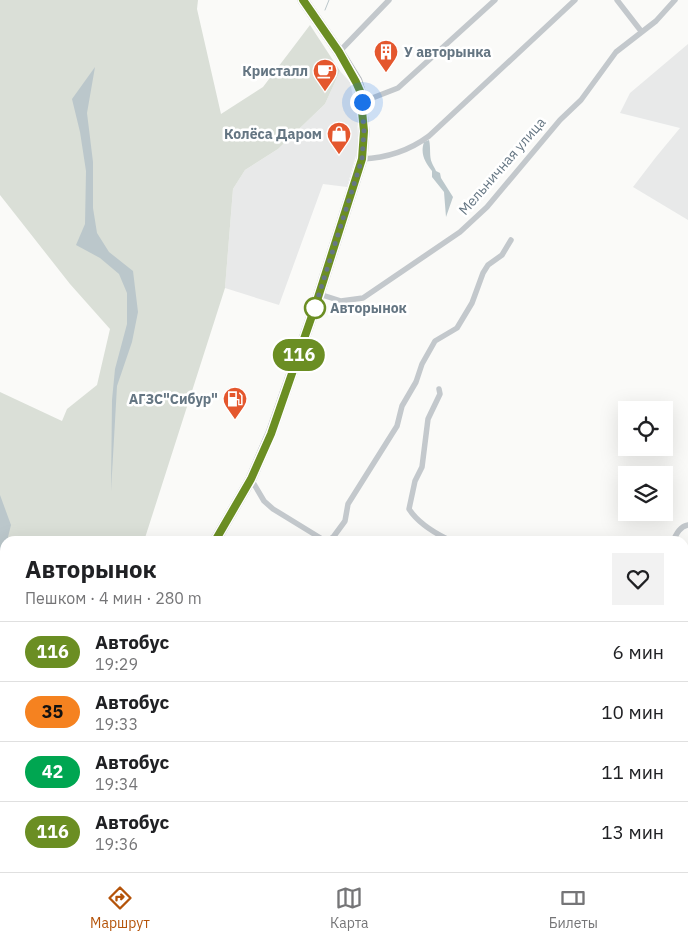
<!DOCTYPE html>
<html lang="ru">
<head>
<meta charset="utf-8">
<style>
  :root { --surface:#fff; --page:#f2f2f2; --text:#202124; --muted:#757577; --line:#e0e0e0; --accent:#b45309 }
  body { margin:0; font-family:"IBM Plex Sans",sans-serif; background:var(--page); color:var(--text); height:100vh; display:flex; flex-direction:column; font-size:19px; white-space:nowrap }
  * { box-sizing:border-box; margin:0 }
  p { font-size:16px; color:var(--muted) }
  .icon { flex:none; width:28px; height:28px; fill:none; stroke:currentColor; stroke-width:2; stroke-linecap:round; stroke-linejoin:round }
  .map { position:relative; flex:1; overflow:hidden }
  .details { position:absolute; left:0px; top:536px; width:689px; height:336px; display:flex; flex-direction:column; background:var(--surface); border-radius:15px 15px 0 0; box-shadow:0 5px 20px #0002 }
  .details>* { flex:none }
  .badge { padding:0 10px; border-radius:16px; font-size:18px; line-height:32px }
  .controls { position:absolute; left:618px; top:401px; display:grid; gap:10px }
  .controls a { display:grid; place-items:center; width:55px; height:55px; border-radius:0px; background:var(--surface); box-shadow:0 5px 20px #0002; font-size:25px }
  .you { position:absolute; width:25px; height:25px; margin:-12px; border:4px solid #fff; border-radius:50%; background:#1a73e8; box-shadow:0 0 0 8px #1a73e833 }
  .map>.badge { position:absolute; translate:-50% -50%; box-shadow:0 0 0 2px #fff }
  .round { display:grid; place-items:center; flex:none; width:52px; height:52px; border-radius:0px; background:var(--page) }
  .headline { display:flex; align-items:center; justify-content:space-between; height:85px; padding:0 25px }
  h1 { font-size:24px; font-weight:700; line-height:38px }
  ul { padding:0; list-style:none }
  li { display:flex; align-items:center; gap:15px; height:60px; padding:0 25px; border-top:1px solid var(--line) }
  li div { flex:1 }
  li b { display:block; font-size:19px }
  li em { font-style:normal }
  li .badge { min-width:55px; font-weight:700; text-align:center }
  .tabs { display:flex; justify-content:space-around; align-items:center; height:70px; border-top:1px solid var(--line); background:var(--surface); font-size:14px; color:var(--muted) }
  .tabs a { display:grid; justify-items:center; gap:2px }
  .tabs .on { color:var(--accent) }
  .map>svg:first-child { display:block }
  .built { fill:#e8e9e9 }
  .green { fill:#dadfd7 }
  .water { fill:#bbc7cb }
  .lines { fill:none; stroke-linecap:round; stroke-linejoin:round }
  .stream { stroke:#bbc7cb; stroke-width:1 }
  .secondary-casing { stroke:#b3babf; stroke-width:10 }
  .primary-casing { stroke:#b5babe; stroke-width:11 }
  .street { stroke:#c3c8cc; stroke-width:5.5 }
  .secondary { stroke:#fff; stroke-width:8 }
  .primary { stroke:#fff; stroke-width:9 }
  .line-casing { stroke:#fff; stroke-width:11 }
  .line { stroke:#6b8e23; stroke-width:8 }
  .walk { stroke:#657683; stroke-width:5; stroke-dasharray:0 9 }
  .stop-dot { fill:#fff; stroke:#6b8e23; stroke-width:2.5 }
  .labels { text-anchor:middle; stroke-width:5; stroke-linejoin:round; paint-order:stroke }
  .poi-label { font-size:14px; font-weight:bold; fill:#657683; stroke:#fff; text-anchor:end }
  .street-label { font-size:14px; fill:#657683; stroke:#fff }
  .stop-label { font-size:14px; font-weight:bold; fill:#657683; stroke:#fff; text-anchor:start }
</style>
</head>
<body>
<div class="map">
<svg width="688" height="872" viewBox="0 0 688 872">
  <rect width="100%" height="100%" fill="#fafaf8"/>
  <!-- built -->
  <path class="built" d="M 688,44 L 688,220 L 633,187 L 656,157 L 680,128 L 620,113 L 630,93 Z
    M 340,71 L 350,82 L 357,117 L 358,136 L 357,152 L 347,187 L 323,184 L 279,305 L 225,288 L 233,189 L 245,170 L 278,149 L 325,104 Z
    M 684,591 L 688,593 L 688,872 L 594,872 L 584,868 L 684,868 Z"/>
  <!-- green -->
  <path class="green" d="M 0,0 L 198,0 L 197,9 L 221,114 L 263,87 L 310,25 L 340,71 L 325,104 L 278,149 L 245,170 L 233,189 L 225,288 L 144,541 L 5,541 L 5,643 L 0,643 L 0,392 L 62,421 L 67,409 L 97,385 L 110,329 L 70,284 L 0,195 Z"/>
  <!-- water -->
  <path class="water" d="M 95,67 L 87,113 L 93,162 L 93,208 L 97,233 L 109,252 L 133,271 L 138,312 L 132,342 L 117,386 L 111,491 L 112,400 L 115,369 L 127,324 L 127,293 L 119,274 L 100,258 L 76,245 L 85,224 L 86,171 L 80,132 L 72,99 Z
    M 429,140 C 431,147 429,157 432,163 C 433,166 435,168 436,171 L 440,173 L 441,178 L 453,197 L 446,217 L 444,192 L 432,177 L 432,171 C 425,162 420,154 424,142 Z
    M 0,495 L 11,525 L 7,541 L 5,541 L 0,567 Z
    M 425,868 L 481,868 L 483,872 L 422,872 Z"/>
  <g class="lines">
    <!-- stream -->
    <path class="stream" d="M 325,10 L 329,0"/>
    <defs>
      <path id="secondary" d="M 0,680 L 5,681
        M 188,868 L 193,872"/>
      <path id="primary" d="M 215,541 L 251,479 L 271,433 L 314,310 L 362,159 L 364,131 L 360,91 L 357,81 L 339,52 L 303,0
        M 23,872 L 26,868"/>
    </defs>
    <!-- secondary casing -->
    <use href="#secondary" class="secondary-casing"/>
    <!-- primary casing -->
    <use href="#primary" class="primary-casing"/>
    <!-- street -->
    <path class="street" d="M 617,0 L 641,31
      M 339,52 L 389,0
      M 362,102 L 398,88 L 495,0
      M 362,159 C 386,158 410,150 429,136 L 575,0
      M 319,294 L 341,301 L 363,298 L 460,232 L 487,207 L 560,120 L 581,100 L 616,52 L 656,21 L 675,0
      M 439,389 L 440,394 L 428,419 L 422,467 L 415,481 L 409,509 C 418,523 433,532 447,539
      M 251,479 L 264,501 L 273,509 L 322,539 L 322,541
      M 328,541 L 334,536 L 345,521 L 348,504 L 397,426 L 402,406 L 416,382 L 422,364 L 435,341 L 457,328 L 472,303 L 483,273 L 488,265 L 502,255 L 511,240
      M 446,541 L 447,539 L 475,541
      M 673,541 C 676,535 680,526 688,525
      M 294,868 L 297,872
      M 576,868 L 585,872
      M 58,872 L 61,868
      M 123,872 L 125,868
      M 253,872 L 255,868"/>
    <!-- secondary -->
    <use href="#secondary" class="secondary"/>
    <!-- primary -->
    <use href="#primary" class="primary"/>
  </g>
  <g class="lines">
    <defs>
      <path id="line" d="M 215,541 L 251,479 L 271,434 L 314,310 L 362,159 L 364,131 L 360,91 L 356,82 L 339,52 L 303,0"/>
    </defs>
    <!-- line casing -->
    <use href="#line" class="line-casing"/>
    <!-- line -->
    <use href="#line" class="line"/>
    <!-- walk -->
    <path class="walk" d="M 315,308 L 314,310 L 362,159 L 364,131 L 362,102"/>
  </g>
  <!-- icons -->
  <defs>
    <symbol id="building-pin" viewBox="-11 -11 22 30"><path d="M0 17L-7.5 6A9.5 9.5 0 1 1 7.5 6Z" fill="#e4572e" stroke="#fff"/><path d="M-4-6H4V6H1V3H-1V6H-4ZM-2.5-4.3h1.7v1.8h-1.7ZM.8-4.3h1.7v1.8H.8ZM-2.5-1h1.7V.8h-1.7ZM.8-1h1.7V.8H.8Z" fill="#fff"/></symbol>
    <symbol id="cafe-pin" viewBox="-11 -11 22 30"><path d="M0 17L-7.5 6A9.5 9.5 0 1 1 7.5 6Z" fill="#e4572e" stroke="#fff"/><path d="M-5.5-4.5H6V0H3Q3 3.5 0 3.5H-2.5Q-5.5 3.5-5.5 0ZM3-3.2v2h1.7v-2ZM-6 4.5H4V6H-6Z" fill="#fff"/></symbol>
    <symbol id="shop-pin" viewBox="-11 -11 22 30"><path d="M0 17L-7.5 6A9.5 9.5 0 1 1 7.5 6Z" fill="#e4572e" stroke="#fff"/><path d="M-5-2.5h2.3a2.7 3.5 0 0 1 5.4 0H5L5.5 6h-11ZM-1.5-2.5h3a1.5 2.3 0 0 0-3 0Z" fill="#fff"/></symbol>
    <symbol id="fuel-pin" viewBox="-11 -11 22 30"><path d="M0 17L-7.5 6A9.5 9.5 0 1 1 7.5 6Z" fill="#e4572e" stroke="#fff"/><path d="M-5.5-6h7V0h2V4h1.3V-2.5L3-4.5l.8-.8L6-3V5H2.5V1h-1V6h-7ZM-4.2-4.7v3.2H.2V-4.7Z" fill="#fff"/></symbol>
  </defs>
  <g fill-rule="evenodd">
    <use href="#building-pin" x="372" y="38" width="28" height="38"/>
    <use href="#cafe-pin" x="311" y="57" width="28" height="38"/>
    <use href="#shop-pin" x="325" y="120" width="28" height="38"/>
    <use href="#fuel-pin" x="221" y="385" width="28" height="38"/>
  </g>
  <!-- markers -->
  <circle class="stop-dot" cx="315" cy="308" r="10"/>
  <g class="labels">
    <!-- poi labels -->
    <g class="poi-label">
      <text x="404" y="57" text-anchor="start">У авторынка</text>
      <text x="308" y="76">Кристалл</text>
      <text x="322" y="139">Колёса Даром</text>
      <text x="218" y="404">АГЗС"Сибур"</text>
    </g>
    <!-- street labels -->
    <g class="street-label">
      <text transform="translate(502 166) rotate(-49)" y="5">Мельничная улица</text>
    </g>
    <!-- stop labels -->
    <g class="stop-label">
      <text x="330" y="313">Авторынок</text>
    </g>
  </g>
</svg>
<div class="controls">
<a><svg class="icon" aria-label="locate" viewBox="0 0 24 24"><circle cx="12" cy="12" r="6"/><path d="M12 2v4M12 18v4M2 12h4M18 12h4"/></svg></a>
<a><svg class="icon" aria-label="layers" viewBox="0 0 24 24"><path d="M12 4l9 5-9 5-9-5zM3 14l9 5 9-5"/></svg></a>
</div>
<div class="you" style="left:362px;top:102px"></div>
<b class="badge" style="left:299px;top:355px;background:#6b8e23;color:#fff">116</b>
<section class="details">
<div class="headline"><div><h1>Авторынок</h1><p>Пешком · 4 мин · 280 m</p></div><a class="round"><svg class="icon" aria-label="heart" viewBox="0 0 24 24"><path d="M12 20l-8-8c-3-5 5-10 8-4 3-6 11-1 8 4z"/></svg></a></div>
<ul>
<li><span class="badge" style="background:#6b8e23;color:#fff">116</span><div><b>Автобус</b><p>19:29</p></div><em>6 мин</em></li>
<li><span class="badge" style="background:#f58220;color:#111">35</span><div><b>Автобус</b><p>19:33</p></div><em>10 мин</em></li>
<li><span class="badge" style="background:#00a651;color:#fff">42</span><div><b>Автобус</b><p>19:34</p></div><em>11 мин</em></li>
<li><span class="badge" style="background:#6b8e23;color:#fff">116</span><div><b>Автобус</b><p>19:36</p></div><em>13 мин</em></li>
</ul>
</section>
</div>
<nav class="tabs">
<a class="on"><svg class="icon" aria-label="directions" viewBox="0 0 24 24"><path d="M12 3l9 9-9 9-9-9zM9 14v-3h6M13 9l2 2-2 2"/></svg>Маршрут</a>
<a><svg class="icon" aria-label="map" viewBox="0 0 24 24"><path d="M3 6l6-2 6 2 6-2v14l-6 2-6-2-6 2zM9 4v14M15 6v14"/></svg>Карта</a>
<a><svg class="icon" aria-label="tickets" viewBox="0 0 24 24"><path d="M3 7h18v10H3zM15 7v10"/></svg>Билеты</a>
</nav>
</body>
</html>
